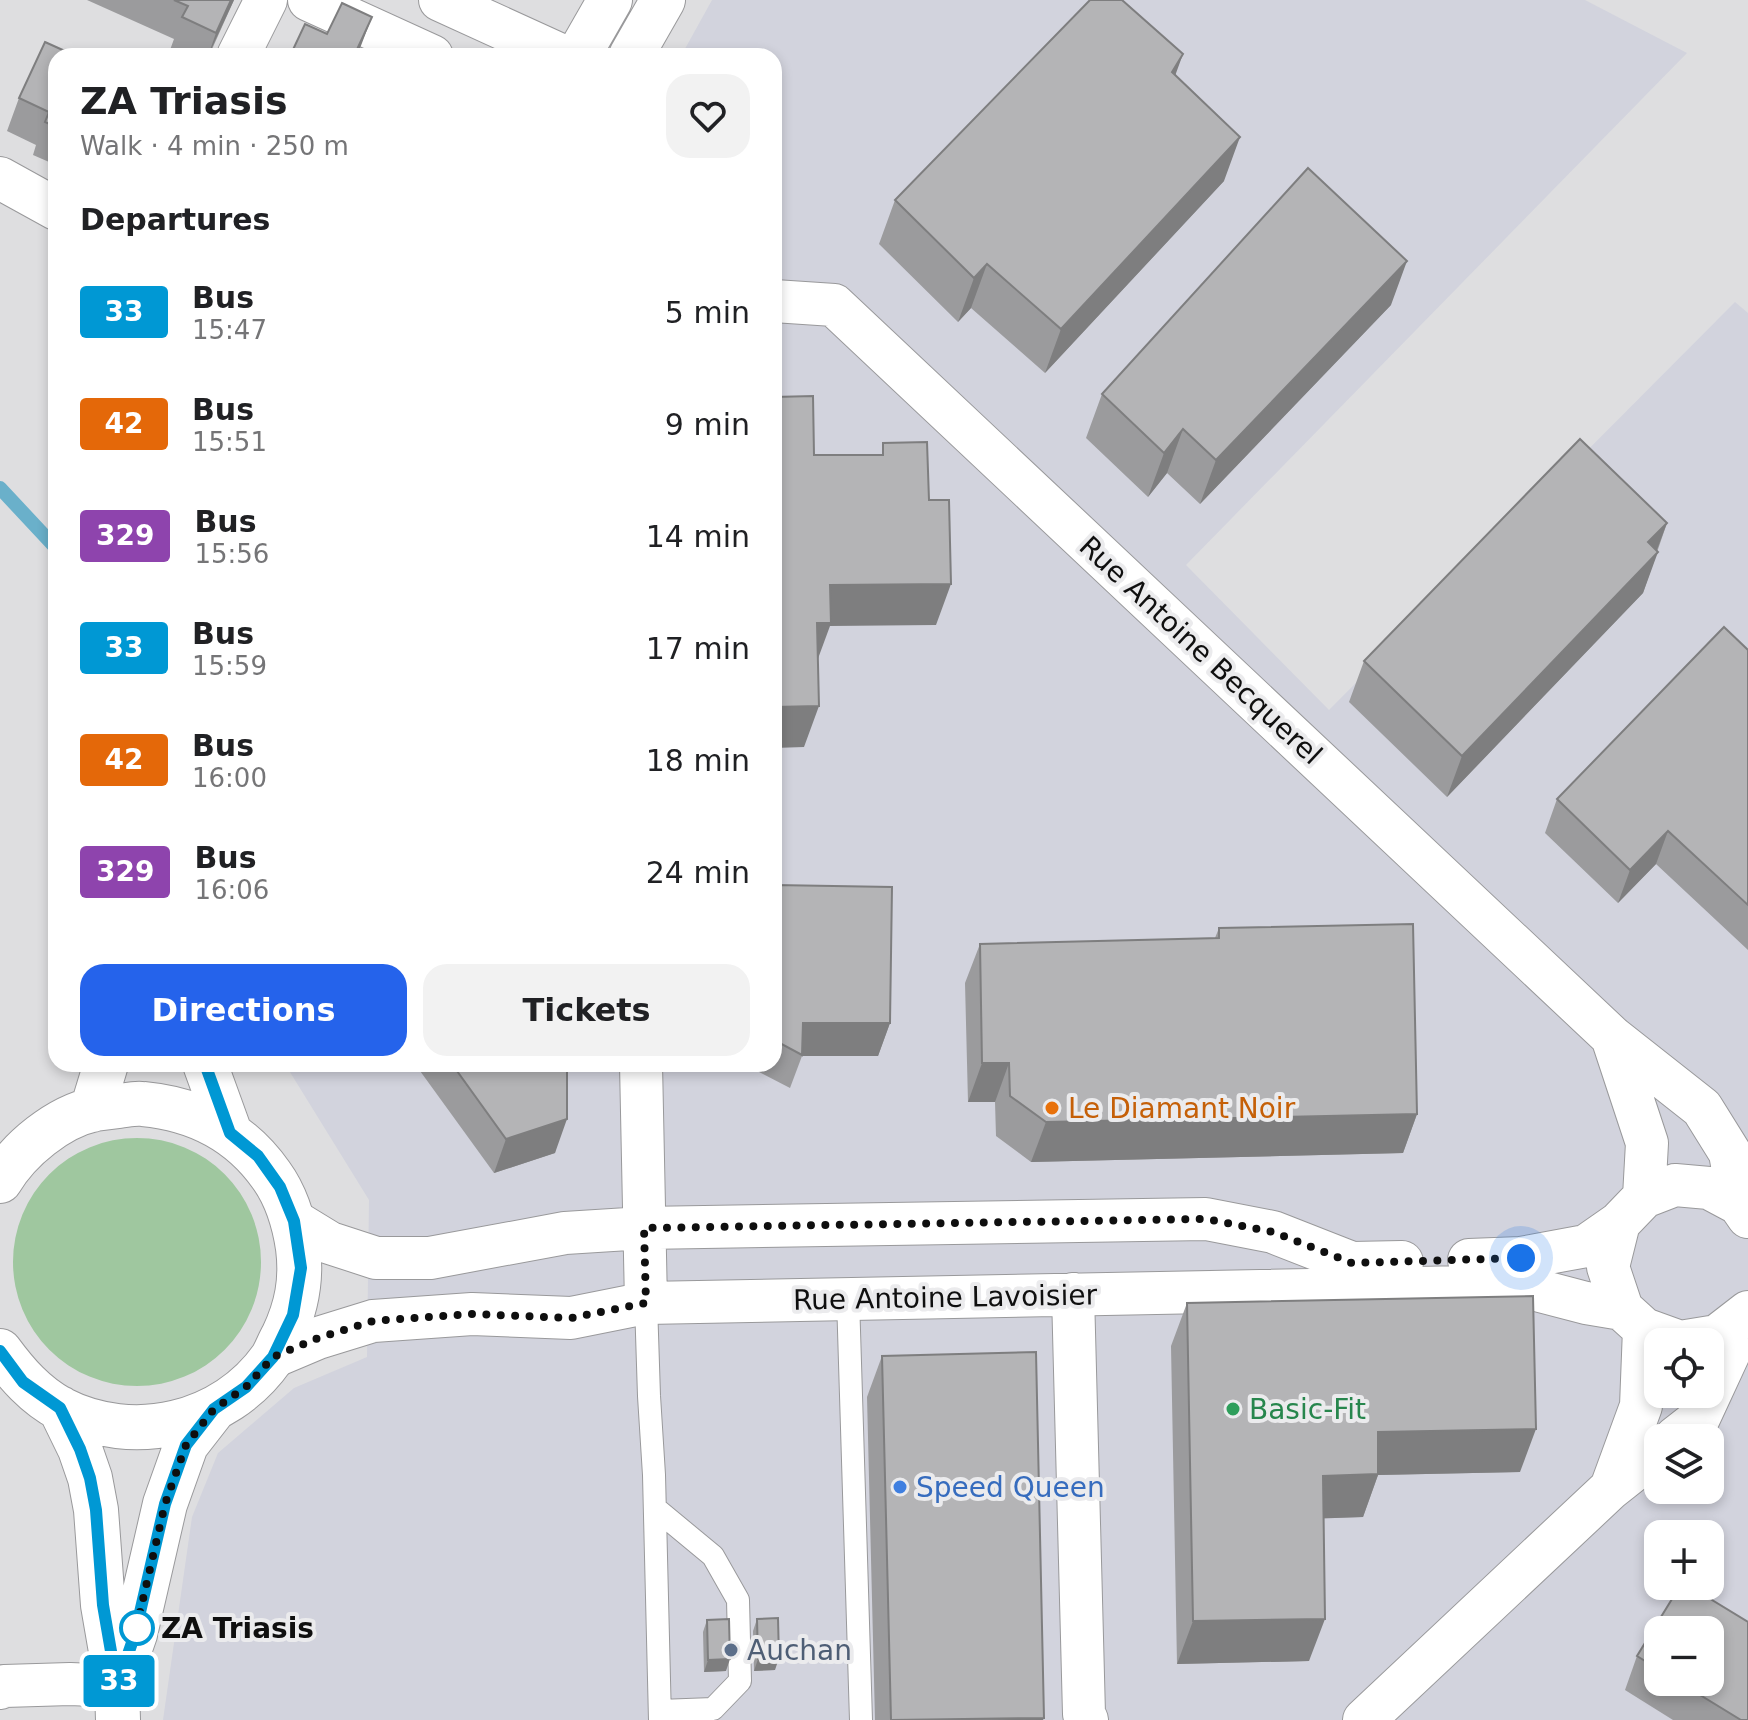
<!DOCTYPE html>
<html lang="en">
<head>
<meta charset="utf-8">
<style>
  :root { --surface:#fff; --page:#f2f2f2; --text:#202124; --muted:#757577; --accent:#2563eb }
  body { margin:0; font-family:"DejaVu Sans",sans-serif; background:var(--page); color:var(--text); height:100vh; display:flex; flex-direction:column; font-size:30px; white-space:nowrap }
  * { box-sizing:border-box; margin:0 }
  p { font-size:26px; color:var(--muted) }
  .icon { flex:none; width:44px; height:44px; fill:none; stroke:currentColor; stroke-width:2; stroke-linecap:round; stroke-linejoin:round }
  .map { position:relative; flex:1; overflow:hidden }
  .details { position:absolute; left:48px; top:48px; width:734px; height:1024px; display:flex; flex-direction:column; background:var(--surface); border-radius:24px; box-shadow:0 4px 12px #0003 }
  .details>* { flex:none }
  .badge { padding:0 16px; border-radius:6px; font-size:28px; line-height:52px }
  .buttons { position:absolute; left:1644px; top:1328px; display:grid; gap:16px }
  .buttons a { display:grid; place-items:center; width:80px; height:80px; border-radius:16px; background:var(--surface); box-shadow:0 4px 12px #0003; font-size:40px }
  .you { position:absolute; width:40px; height:40px; margin:-20px; border:6px solid #fff; border-radius:50%; background:#1a73e8; box-shadow:0 0 0 12px #1a73e833 }
  .map>.badge { position:absolute; translate:-50% -50%; box-shadow:0 0 0 4px #fff }
  h2 { padding:0 32px; font-size:30px; line-height:72px }
  .round { display:grid; place-items:center; flex:none; width:84px; height:84px; border-radius:24px; background:var(--page) }
  .summary { display:flex; align-items:center; justify-content:space-between; height:136px; padding:0 32px }
  h1 { font-size:38px; font-weight:700; line-height:60px }
  .primary-button { display:flex; gap:16px; margin-top:auto; padding:16px 32px }
  .primary-button a { flex:1; height:92px; border-radius:24px; background:var(--accent); color:#fff; font-size:32px; font-weight:700; line-height:92px; text-align:center }
  .primary-button a+a { background:var(--page); color:var(--text) }
  ul { padding:0; list-style:none }
  li { display:flex; align-items:center; gap:24px; height:112px; padding:0 32px }
  li div { flex:1 }
  li b { display:block; font-size:30px }
  li em { font-style:normal }
  li .badge { min-width:88px; font-weight:700; text-align:center }
  .map>svg:first-child { display:block }
  .built { fill:#d2d3dd; fill-rule:evenodd }
  .green { fill:#9fc79f }
  .lines { fill:none; stroke-linecap:round; stroke-linejoin:round }
  .stream { stroke:#6ab0ca; stroke-width:14 }
  .lane-casing { stroke:#99999b; stroke-width:24 }
  .street-casing { stroke:#99999b; stroke-width:44 }
  .secondary-casing { stroke:#99999b; stroke-width:46 }
  .lane { stroke:#fff; stroke-width:22 }
  .street { stroke:#fff; stroke-width:42 }
  .secondary { stroke:#fff; stroke-width:44 }
  .wall { fill:#9b9b9d; fill-rule:evenodd }
  .shaded-wall { fill:#7e7e7f }
  .building { fill:#b4b4b6; stroke:#7e7e7f; stroke-width:2 }
  .line-casing { stroke:#fff; stroke-width:18 }
  .line { stroke:#0098d4; stroke-width:12 }
  .walk { stroke:#0f0f0f; stroke-width:8; stroke-dasharray:0 14.4 }
  .food-dot { fill:#e8710a; stroke:#ebebed; stroke-width:3 }
  .leisure-dot { fill:#2e9e5b; stroke:#ebebed; stroke-width:3 }
  .shop-dot { fill:#3f7fe0; stroke:#ebebed; stroke-width:3 }
  .stop-dot { fill:#fff; stroke:#0098d4; stroke-width:4 }
  .service-dot { fill:#5c6f8a; stroke:#ebebed; stroke-width:3 }
  .labels { text-anchor:middle; stroke-width:8; stroke-linejoin:round; paint-order:stroke }
  .street-label { font-size:28px; fill:#0f0f0f; stroke:#ebebed }
  .food-label { font-size:28px; fill:#c56008; stroke:#ebebed; text-anchor:start }
  .leisure-label { font-size:28px; fill:#27864d; stroke:#ebebed; text-anchor:start }
  .shop-label { font-size:28px; fill:#366cbe; stroke:#ebebed; text-anchor:start }
  .stop-label { font-size:28px; font-weight:bold; fill:#0f0f0f; stroke:#ebebed; text-anchor:start }
  .service-label { font-size:28px; fill:#4e5e75; stroke:#ebebed; text-anchor:start }
</style>
</head>
<body>
<div class="map">
<svg width="1748" height="1720" viewBox="0 0 1748 1720">
  <rect width="100%" height="100%" fill="#dedee0"/>
  <!-- built -->
  <path class="built" d="M 712,0 L 1585,0 L 1687,53 L 1186,565 L 1329,710 L 1735,302 L 1748,313 L 1748,1720 L 163,1720 L 192,1517 L 218,1453 L 294,1388 L 367,1357 L 369,1200 L 285,1064 L 774,1064 L 774,56 L 681,56 ZM 1658,1342 L 1710,1342 L 1710,1394 L 1658,1394 ZM 1658,1438 L 1710,1438 L 1710,1490 L 1658,1490 ZM 1658,1534 L 1710,1534 L 1710,1586 L 1658,1586 ZM 1658,1630 L 1710,1630 L 1710,1682 L 1658,1682 Z"/>
  <!-- green -->
  <path class="green" d="M13 1262a124 124 0 1 1 248 0a124 124 0 1 1-248 0Z"/>
  <g class="lines">
    <!-- stream -->
    <path class="stream" d="M 0,488 L 56,548"/>
    <defs>
      <path id="lane" d="M 848,1298 L 861,1720
        M 646,1303 L 649,1396 L 654,1475 L 660,1720
        M 655,1508 L 713,1556 L 738,1600 L 740,1681 L 713,1709 L 660,1711"/>
      <path id="street" d="M 309,0 L 432,56
        M 440,0 L 563,56
        M 238,56 L 266,0
        M 0,178 L 56,209
        M 774,301 L 834,305 L 1612,1037 L 1702,1108 L 1730,1153 L 1739,1204
        M 1612,1037 L 1647,1143 L 1644,1197
        M 641,1064 L 646,1303
        M 1748,1217 L 1739,1204 L 1709,1188 L 1675,1185 L 1644,1197 L 1619,1223 L 1608,1267 L 1622,1309 L 1644,1329 L 1680,1342 L 1717,1336 L 1748,1312
        M 294,1221 L 330,1243 L 376,1258 L 430,1258 L 565,1233 L 644,1228 L 1206,1219 L 1273,1232 L 1352,1263 L 1402,1262
        M 1469,1260 L 1521,1258 L 1586,1246 L 1619,1223
        M 1073,1294 L 1084,1714 L 1087,1720
        M 273,1357 L 318,1338 L 373,1321 L 472,1314 L 571,1318 L 646,1303 L 1521,1286 L 1586,1303 L 1622,1309
        M 1675,1438 L 1698,1420 L 1747,1314
        M 1611,1488 L 1641,1406 L 1644,1329
        M 0,1688 L 4,1686 L 70,1684 L 117,1686
        M 1364,1720 L 1610,1489 L 1658,1451"/>
      <path id="secondary" d="M 578,56 L 610,0
        M 631,56 L 663,0
        M 205,1064 L 230,1133
        M 92,1110 L 106,1064
        M 0,1181 C 19,1149 58,1117 95,1109 C 103,1108 111,1107 119,1106 C 127,1105 135,1103 143,1104 C 196,1109 240,1131 271,1175 C 287,1197 294,1221 298,1248 C 302,1280 297,1307 283,1336 C 279,1343 276,1351 272,1358 C 225,1425 133,1446 61,1409 C 35,1395 17,1374 0,1351
        M 60,1408 L 80,1449 L 90,1478 L 96,1510 L 103,1605 L 117,1686 L 118,1720
        M 119,1680 L 135,1634 L 165,1504 L 186,1445 L 214,1409"/>
    </defs>
    <!-- lane casing -->
    <use href="#lane" class="lane-casing"/>
    <!-- street casing -->
    <use href="#street" class="street-casing"/>
    <!-- secondary casing -->
    <use href="#secondary" class="secondary-casing"/>
    <!-- lane -->
    <use href="#lane" class="lane"/>
    <!-- street -->
    <use href="#street" class="street"/>
    <!-- secondary -->
    <use href="#secondary" class="secondary"/>
  </g>
  <!-- wall -->
  <path class="wall" d="M 87,0 L 234,0 L 209,56 L 182,56 L 170,50 L 174,39 Z
    M 56,56 L 56,165 L 33,155 L 36,145 L 7,131 L 19,98 Z
    M 1175,75 L 1224,181 L 1045,373 L 971,308 L 958,322 L 879,244 L 895,200 Z
    M 1391,305 L 1200,504 L 1167,473 L 1148,497 L 1086,438 L 1102,394 Z
    M 1667,523 L 1643,593 L 1447,797 L 1349,702 L 1364,661 Z
    M 1748,650 L 1748,950 L 1656,864 L 1618,903 L 1545,833 L 1557,799 Z
    M 774,885 L 890,1023 L 878,1056 L 802,1056 L 790,1088 L 759,1072 L 752,1064 L 774,1064 Z
    M 1219,928 L 1417,1114 L 1403,1153 L 1031,1162 L 996,1136 L 995,1102 L 968,1102 L 965,983 L 980,944 L 1215,938 Z
    M 415,1064 L 567,1064 L 555,1153 L 494,1173 Z
    M 1187,1303 L 1520,1472 L 1378,1475 L 1363,1517 L 1323,1518 L 1309,1661 L 1177,1664 L 1171,1346 Z
    M 882,1356 L 1043,1720 L 875,1720 L 867,1397 Z
    M 1680,1586 L 1689,1586 L 1748,1622 L 1748,1720 L 1673,1720 L 1625,1690 L 1637,1656 ZM 1658,1630 L 1710,1630 L 1710,1682 L 1658,1682 Z
    M 757,1619 L 775,1670 L 754,1671 L 753,1631 Z
    M 707,1620 L 726,1671 L 704,1672 L 703,1632 Z"/>
  <!-- shaded-wall -->
  <path class="shaded-wall" d="M 231,0 L 234,0 L 208,56 L 216,33 Z
    M 372,17 L 357,56 L 354,56 Z
    M 1183,54 L 1167,98 L 1172,72 Z
    M 1240,137 L 1224,181 L 1045,373 L 1061,329 Z
    M 1407,261 L 1391,305 L 1200,504 L 1216,460 Z
    M 987,264 L 971,308 L 958,322 L 974,278 Z
    M 1183,429 L 1167,473 L 1148,497 L 1164,453 Z
    M 1667,523 L 1655,555 L 1658,552 L 1643,593 L 1447,797 L 1462,756 L 1648,542 Z
    M 951,584 L 936,625 L 830,626 L 816,664 L 803,664 L 830,585 Z
    M 819,706 L 804,747 L 774,748 L 774,707 Z
    M 1668,831 L 1656,864 L 1618,903 L 1630,870 Z
    M 803,1023 L 890,1023 L 878,1056 L 802,1056 Z
    M 982,1063 L 1009,1063 L 995,1102 L 968,1102 Z
    M 1417,1114 L 1403,1153 L 1031,1162 L 1046,1122 Z
    M 567,1119 L 555,1153 L 494,1173 L 506,1139 Z
    M 1536,1429 L 1520,1472 L 1378,1475 L 1363,1517 L 1307,1519 L 1323,1476 L 1378,1432 Z
    M 1325,1619 L 1309,1661 L 1177,1664 L 1193,1621 Z
    M 779,1658 L 775,1670 L 754,1671 L 758,1659 Z
    M 730,1659 L 726,1671 L 704,1672 L 708,1660 Z
    M 1044,1718 L 1043,1720 L 974,1720 Z"/>
  <!-- building -->
  <path class="building" d="M 174,0 L 231,0 L 216,33 L 182,17 L 188,6 Z
    M 1090,0 L 1122,0 L 1183,54 L 1172,72 L 1240,137 L 1061,329 L 987,264 L 974,278 L 895,200 Z
    M 342,3 L 372,17 L 354,56 L 290,56 L 305,24 L 327,34 Z
    M 45,42 L 76,56 L 56,56 L 56,127 L 45,122 L 49,112 L 19,98 Z
    M 1308,168 L 1407,261 L 1216,460 L 1183,429 L 1164,453 L 1102,394 Z
    M 813,396 L 814,455 L 883,455 L 883,443 L 927,442 L 929,500 L 949,500 L 951,584 L 830,585 L 831,623 L 817,623 L 819,706 L 774,707 L 774,397 Z
    M 1580,439 L 1667,523 L 1648,542 L 1658,552 L 1462,756 L 1364,661 Z
    M 1724,627 L 1748,650 L 1748,905 L 1668,831 L 1630,870 L 1557,799 Z
    M 774,885 L 892,887 L 890,1023 L 803,1023 L 802,1055 L 774,1040 Z
    M 1413,924 L 1417,1114 L 1046,1122 L 1010,1096 L 1009,1063 L 982,1063 L 980,944 L 1219,938 L 1219,928 Z
    M 452,1064 L 567,1064 L 567,1119 L 506,1139 Z
    M 1533,1296 L 1536,1429 L 1378,1432 L 1378,1474 L 1323,1476 L 1325,1619 L 1193,1621 L 1187,1303 Z
    M 1036,1352 L 1044,1718 L 891,1720 L 882,1356 Z
    M 1680,1586 L 1689,1586 L 1748,1622 L 1748,1720 L 1741,1720 L 1679,1682 L 1710,1682 L 1710,1630 L 1658,1630 L 1658,1669 L 1637,1656 Z
    M 778,1618 L 779,1658 L 758,1659 L 757,1619 Z
    M 729,1619 L 730,1659 L 708,1660 L 707,1620 Z"/>
  <g class="lines">
    <defs>
      <path id="line" d="M 0,1351 L 23,1382 L 60,1408 L 80,1449 L 90,1478 L 96,1510 L 103,1605 L 117,1686 L 135,1634 L 165,1504 L 186,1445 L 214,1409 L 246,1387 L 273,1357 L 293,1315 L 301,1268 L 294,1221 L 280,1187 L 258,1156 L 230,1133 L 205,1064"/>
    </defs>
    <!-- line casing -->
    <use href="#line" class="line-casing"/>
    <!-- line -->
    <use href="#line" class="line"/>
    <!-- walk -->
    <path class="walk" d="M 137,1628 L 135,1634 L 165,1504 L 186,1445 L 214,1409 L 246,1387 L 273,1357 L 318,1338 L 373,1321 L 472,1314 L 571,1318 L 646,1303 L 644,1228 L 1206,1219 L 1273,1232 L 1352,1263 L 1521,1258"/>
  </g>
  <!-- markers -->
  <circle class="food-dot" cx="1052" cy="1108" r="8"/>
  <circle class="leisure-dot" cx="1233" cy="1409" r="8"/>
  <circle class="shop-dot" cx="900" cy="1487" r="8"/>
  <circle class="stop-dot" cx="137" cy="1628" r="16"/>
  <circle class="service-dot" cx="731" cy="1650" r="8"/>
  <g class="labels">
    <!-- street labels -->
    <g class="street-label">
      <text transform="translate(1201 650) rotate(43)" y="10">Rue Antoine Becquerel</text>
      <text transform="translate(945 1297) rotate(-1)" y="10">Rue Antoine Lavoisier</text>
    </g>
    <!-- food labels -->
    <g class="food-label">
      <text x="1068" y="1118">Le Diamant Noir</text>
    </g>
    <!-- leisure labels -->
    <g class="leisure-label">
      <text x="1249" y="1419">Basic-Fit</text>
    </g>
    <!-- shop labels -->
    <g class="shop-label">
      <text x="916" y="1497">Speed Queen</text>
    </g>
    <!-- stop labels -->
    <g class="stop-label">
      <text x="161" y="1638">ZA Triasis</text>
    </g>
    <!-- service labels -->
    <g class="service-label">
      <text x="747" y="1660">Auchan</text>
    </g>
  </g>
</svg>
<div class="buttons">
<a><svg class="icon" aria-label="locate" viewBox="0 0 24 24"><circle cx="12" cy="12" r="6"/><path d="M12 2v4M12 18v4M2 12h4M18 12h4"/></svg></a>
<a><svg class="icon" aria-label="layers" viewBox="0 0 24 24"><path d="M12 4l9 5-9 5-9-5zM3 14l9 5 9-5"/></svg></a>
<a>+</a>
<a>−</a>
</div>
<div class="you" style="left:1521px;top:1258px"></div>
<b class="badge" style="left:119px;top:1681px;background:#0098d4;color:#fff">33</b>
<section class="details">
<div class="summary"><div><h1>ZA Triasis</h1><p>Walk · 4 min · 250 m</p></div><a class="round"><svg class="icon" aria-label="heart" viewBox="0 0 24 24"><path d="M12 20l-8-8c-3-5 5-10 8-4 3-6 11-1 8 4z"/></svg></a></div>
<h2>Departures</h2>
<ul>
<li><span class="badge" style="background:#0098d4;color:#fff">33</span><div><b>Bus</b><p>15:47</p></div><em>5 min</em></li>
<li><span class="badge" style="background:#e46809;color:#fff">42</span><div><b>Bus</b><p>15:51</p></div><em>9 min</em></li>
<li><span class="badge" style="background:#8e44ad;color:#fff">329</span><div><b>Bus</b><p>15:56</p></div><em>14 min</em></li>
<li><span class="badge" style="background:#0098d4;color:#fff">33</span><div><b>Bus</b><p>15:59</p></div><em>17 min</em></li>
<li><span class="badge" style="background:#e46809;color:#fff">42</span><div><b>Bus</b><p>16:00</p></div><em>18 min</em></li>
<li><span class="badge" style="background:#8e44ad;color:#fff">329</span><div><b>Bus</b><p>16:06</p></div><em>24 min</em></li>
</ul>
<div class="primary-button"><a>Directions</a><a>Tickets</a></div>
</section>
</div>
</body>
</html>
